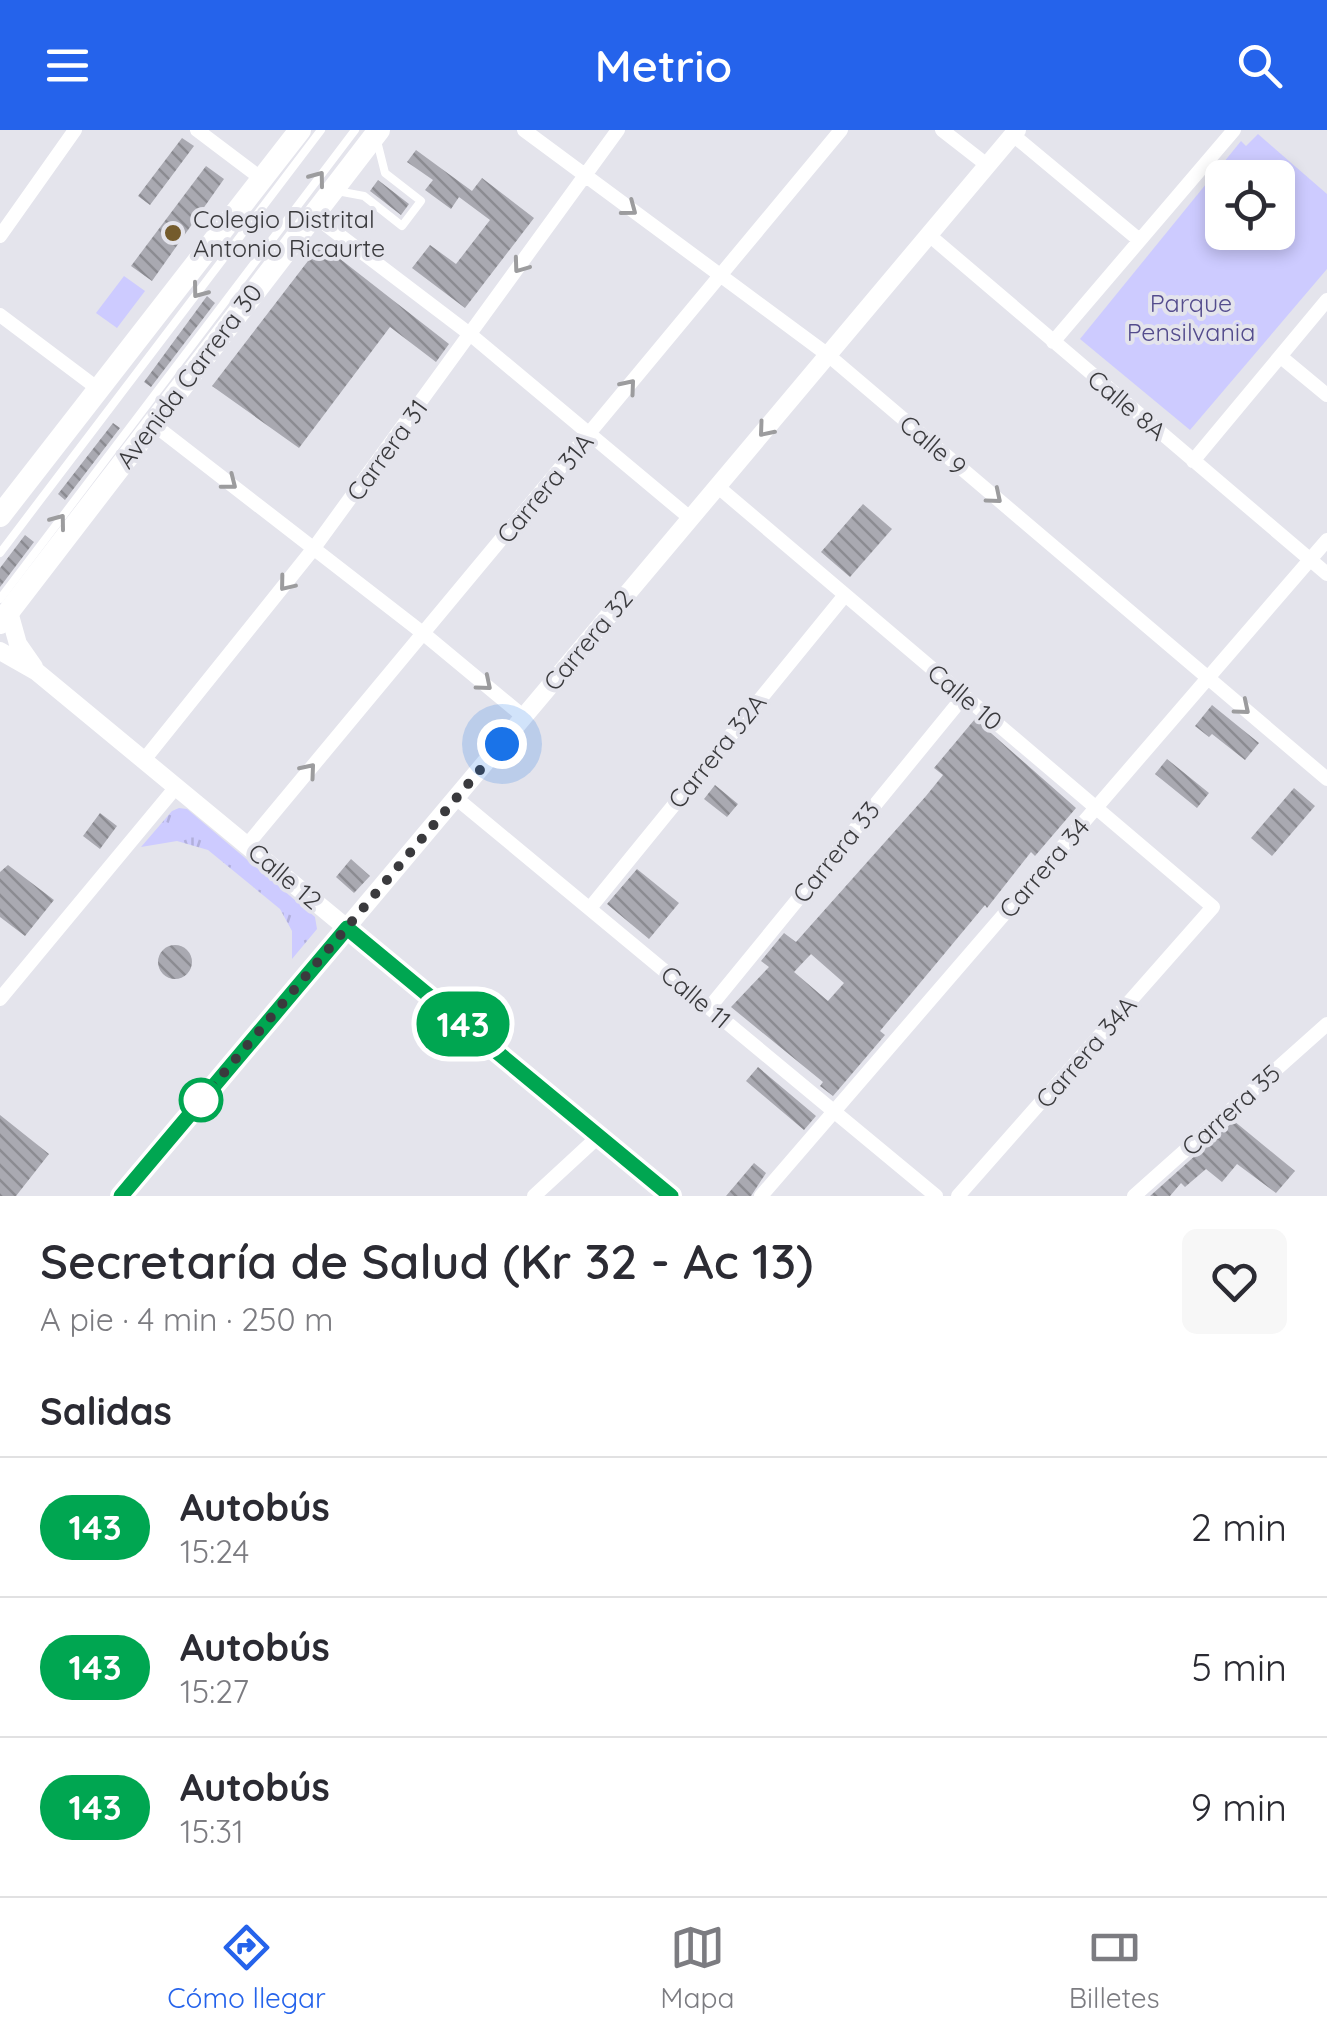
<!DOCTYPE html>
<html lang="es">
<head>
<meta charset="utf-8">
<style>
  :root { --surface:#fff; --page:#f7f7f7; --text:#2b2b33; --muted:#7c7c81; --line:#e1e1e2; --accent:#2563eb }
  body { margin:0; font-family:Quicksand,sans-serif; background:var(--page); color:var(--text); height:100vh; display:flex; flex-direction:column; font-size:38px; white-space:nowrap }
  * { box-sizing:border-box; margin:0 }
  p { font-size:32px; color:var(--muted) }
  .icon { flex:none; width:55px; height:55px; fill:none; stroke:currentColor; stroke-width:2; stroke-linecap:round; stroke-linejoin:round }
  .map { position:relative; height:1066px; overflow:hidden }
  .sheet { display:flex; flex-direction:column; background:var(--surface); flex:1 }
  .sheet>* { flex:none }
  .badge { padding:0 20px; border-radius:32px; font-size:35px; line-height:65px }
  .controls { position:absolute; left:1205px; top:30px; display:grid; gap:20px }
  .controls a { display:grid; place-items:center; width:90px; height:90px; border-radius:15px; background:var(--surface); box-shadow:0 5px 15px #0003; font-size:50px }
  .you { position:absolute; width:50px; height:50px; margin:-25px; border:8px solid #fff; border-radius:50%; background:#1a73e8; box-shadow:0 0 0 15px #1a73e833 }
  .map>.badge { position:absolute; translate:-50% -50%; box-shadow:0 0 0 5px #fff }
  h2 { padding:0 40px; font-size:38px; line-height:90px }
  .round { display:grid; place-items:center; flex:none; width:105px; height:105px; border-radius:15px; background:var(--page) }
  .headline { display:flex; align-items:center; justify-content:space-between; height:170px; padding:0 40px }
  h1 { font-size:48px; font-weight:600; line-height:75px }
  ul { padding:0; list-style:none }
  li { display:flex; align-items:center; gap:30px; height:140px; padding:0 40px; border-top:2px solid var(--line) }
  li div { flex:1 }
  li b { display:block; font-size:38px }
  li em { font-style:normal }
  li .badge { min-width:110px; font-weight:700; text-align:center }
  header { display:flex; justify-content:space-between; align-items:center; height:130px; padding:0 40px; background:var(--accent); color:#fff; font-size:45px; font-weight:600 }
  .menu { display:flex; justify-content:space-around; align-items:center; height:140px; border-top:2px solid var(--line); background:var(--surface); font-size:28px; color:var(--muted) }
  .menu a { display:grid; justify-items:center; gap:5px }
  .menu .current { color:var(--accent) }
  .map>svg:first-child { display:block }
  .grass { fill:url(#grass-tufts) }
  .park { fill:#cdcbff; fill-rule:evenodd }
  .building { fill:url(#building-back-hatch); fill-rule:evenodd }
  .lines { fill:none; stroke-linecap:round; stroke-linejoin:round }
  .service { stroke:#fff; stroke-width:8 }
  .minor { stroke:#fff; stroke-width:14 }
  .tertiary { stroke:#fff; stroke-width:18 }
  .trunk { stroke:#fff; stroke-width:22 }
  .oneway { stroke:#9c9c9e }
  .line-casing { stroke:#fff; stroke-width:22 }
  .line { stroke:#00a651; stroke-width:15 }
  .walk { stroke:#3a3a3d; stroke-width:10; stroke-dasharray:0 18 }
  .poi-dot { fill:#745b2c; stroke:#e4e4ec; stroke-width:4 }
  .stop-dot { fill:#fff; stroke:#00a651; stroke-width:5 }
  .labels { text-anchor:middle; stroke-width:8; stroke-linejoin:round; paint-order:stroke }
  .poi-label { font-size:25px; fill:#3a3a3d; stroke:#e4e4ec; text-anchor:start }
  .park-label { font-size:25px; fill:#544c8d; stroke:#e4e4ec }
  .street-label { font-size:25px; fill:#3a3a3d; stroke:#e4e4ec }
</style>
</head>
<body>
<header><svg class="icon" aria-label="menu" viewBox="0 0 24 24"><path d="M4 6h16M4 12h16M4 18h16"/></svg>Metrio<svg class="icon" aria-label="search" viewBox="0 0 24 24"><circle cx="10" cy="10" r="6"/><path d="M15 15l6 6"/></svg></header>
<div class="map">
<svg width="1327" height="1066" viewBox="0 0 1327 1066">
  <defs>
    <pattern id="grass-tufts" width="24" height="20" patternUnits="userSpaceOnUse" patternTransform="scale(2.5)"><rect width="24" height="20" fill="#cdcbff"/><path d="M3 7l-1-3M5 7V3M7 7l1-3M15 17l-1-3M17 17v-4M19 17l1-3" fill="none" stroke="#b1afdb"/></pattern>
    <pattern id="building-back-hatch" width="6" height="6" patternUnits="userSpaceOnUse" patternTransform="scale(2.5)"><rect width="6" height="6" fill="#a9a9b1"/><path d="M-1 5l2 2M0 0l6 6M5-1l2 2" fill="none" stroke="#8b8b91"/></pattern>
  </defs>
  <rect width="100%" height="100%" fill="#e4e4ec"/>
  <!-- grass -->
  <path class="grass" d="M 179,678 L 187,679 L 315,787 L 317,799 L 292,829 L 292,801 L 280,779 L 208,720 L 177,711 L 141,717 L 172,681 Z"/>
  <!-- park -->
  <path class="park" d="M 1258,4 L 1327,64 L 1327,139 L 1190,300 L 1080,209 L 1241,11 L 1246,16 ZM 1222,48 L 1278,48 L 1278,102 L 1222,102 Z
    M 124,146 L 145,161 L 117,198 L 96,183 Z"/>
  <!-- building -->
  <path class="building" d="M 182,8 L 194,16 L 150,75 L 138,66 Z
    M 416,20 L 472,61 L 482,48 L 534,88 L 465,178 L 412,138 L 430,115 L 456,134 L 490,90 L 459,67 L 451,79 L 425,60 L 433,50 L 407,32 Z
    M 206,36 L 224,49 L 152,151 L 131,136 Z
    M 378,50 L 409,74 L 401,85 L 370,61 Z
    M 321,114 L 449,214 L 436,232 L 390,197 L 299,318 L 212,256 Z
    M 207,166 L 215,173 L 151,257 L 144,252 Z
    M 113,293 L 120,298 L 65,370 L 58,364 Z
    M 863,374 L 892,399 L 850,447 L 821,422 Z
    M 25,405 L 34,412 L 0,457 L 0,438 Z
    M 1212,575 L 1259,613 L 1245,630 L 1212,604 L 1209,607 L 1195,596 Z
    M 975,589 L 1076,678 L 1035,726 L 1031,722 L 987,778 L 985,775 L 880,901 L 885,905 L 833,966 L 820,956 L 823,952 L 731,877 L 769,837 L 761,831 L 784,803 L 796,812 L 926,666 L 943,645 L 934,638 ZM 811,824 L 844,853 L 828,871 L 794,842 Z
    M 1167,629 L 1209,663 L 1197,678 L 1155,644 Z
    M 715,655 L 738,674 L 727,687 L 704,669 Z
    M 1294,658 L 1315,676 L 1272,726 L 1251,708 Z
    M 100,683 L 117,696 L 100,719 L 83,706 Z
    M 351,729 L 370,746 L 354,763 L 336,747 Z
    M 8,735 L 54,770 L 25,806 L 0,787 L 0,742 Z
    M 637,739 L 679,773 L 649,809 L 607,774 Z
    M158 832a17 17 0 1 1 34 0a17 17 0 1 1-34 0Z
    M 758,937 L 816,986 L 804,1000 L 746,951 Z
    M 0,985 L 49,1024 L 16,1066 L 0,1066 Z
    M 1234,991 L 1295,1041 L 1276,1063 L 1237,1034 L 1222,1052 L 1206,1039 L 1185,1057 L 1181,1053 L 1170,1066 L 1150,1066 Z
    M 754,1033 L 766,1043 L 751,1066 L 726,1066 Z"/>
  <g class="lines">
    <!-- service -->
    <path class="service" d="M 337,61 L 364,66 L 402,96 L 421,71 L 385,43 L 377,11
      M 0,423 L 321,0
      M 0,469 L 355,0"/>
    <!-- minor -->
    <path class="minor" d="M 197,0 L 262,49
      M 524,0 L 828,225 L 1327,649
      M 942,0 L 987,35
      M 1013,5 L 1138,109
      M 313,85 L 471,205 L 690,388
      M 929,105 L 1327,444
      M 0,106 L 75,0
      M 0,185 L 97,258
      M 1053,212 L 1234,0
      M 1281,227 L 1327,265
      M 153,294 L 424,504 L 524,587
      M 1193,331 L 1327,170
      M 717,356 L 1213,777 L 958,1066
      M 144,630 L 314,418 L 618,0
      M 456,668 L 936,1066
      M 247,715 L 841,0
      M 590,778 L 845,465
      M 0,869 L 176,657
      M 709,878 L 964,566
      M 534,1066 L 599,1006
      M 761,1066 L 1327,410
      M 1134,1066 L 1327,894"/>
    <!-- tertiary -->
    <path class="tertiary" d="M 9,482 L 18,514 L 34,537
      M 0,521 L 37,542 L 671,1066
      M 121,1066 L 1017,0"/>
    <!-- trunk -->
    <path class="trunk" d="M 0,386 L 300,0
      M 0,493 L 379,0"/>
  </g>
  <!-- one-way arrows -->
  <defs><path id="oneway-chevron" d="M-2-3.5L2.5 0L-2 3.5" fill="none" stroke-width="1.6" stroke-linecap="round" stroke-linejoin="round" transform="scale(2.5)"/></defs>
  <g class="oneway">
    <use href="#oneway-chevron" transform="translate(318 48) rotate(-53)"/>
    <use href="#oneway-chevron" transform="translate(630 79) rotate(37)"/>
    <use href="#oneway-chevron" transform="translate(520 136) rotate(126)"/>
    <use href="#oneway-chevron" transform="translate(199 161) rotate(127)"/>
    <use href="#oneway-chevron" transform="translate(629 256) rotate(-50)"/>
    <use href="#oneway-chevron" transform="translate(765 300) rotate(130)"/>
    <use href="#oneway-chevron" transform="translate(230 353) rotate(38)"/>
    <use href="#oneway-chevron" transform="translate(995 367) rotate(40)"/>
    <use href="#oneway-chevron" transform="translate(59 391) rotate(-53)"/>
    <use href="#oneway-chevron" transform="translate(286 454) rotate(129)"/>
    <use href="#oneway-chevron" transform="translate(485 554) rotate(40)"/>
    <use href="#oneway-chevron" transform="translate(1243 578) rotate(40)"/>
    <use href="#oneway-chevron" transform="translate(309 640) rotate(-50)"/>
  </g>
  <g class="lines">
    <defs>
      <path id="line" d="M 121,1066 L 347,798 L 671,1066"/>
    </defs>
    <!-- line casing -->
    <use href="#line" class="line-casing"/>
    <!-- line -->
    <use href="#line" class="line"/>
    <!-- walk -->
    <path class="walk" d="M 201,970 L 502,614"/>
  </g>
  <!-- markers -->
  <circle class="poi-dot" cx="173" cy="103" r="10"/>
  <circle class="stop-dot" cx="201" cy="970" r="20"/>
  <g class="labels">
    <!-- poi labels -->
    <g class="poi-label">
      <text x="193" y="98">Colegio Distrital<tspan x="193" dy="29">Antonio Ricaurte</tspan></text>
    </g>
    <!-- park labels -->
    <g class="park-label">
      <text x="1191" y="182">Parque<tspan x="1191" dy="29">Pensilvania</tspan></text>
    </g>
    <!-- street labels -->
    <g class="street-label">
      <text transform="translate(189 246) rotate(-53)" y="9">Avenida Carrera 30</text>
      <text transform="translate(1127 275) rotate(40)" y="9">Calle 8A</text>
      <text transform="translate(933 315) rotate(40)" y="9">Calle 9</text>
      <text transform="translate(387 320) rotate(-54)" y="9">Carrera 31</text>
      <text transform="translate(545 358) rotate(-50)" y="9">Carrera 31A</text>
      <text transform="translate(588 510) rotate(-50)" y="9">Carrera 32</text>
      <text transform="translate(965 567) rotate(40)" y="9">Calle 10</text>
      <text transform="translate(717 621) rotate(-51)" y="9">Carrera 32A</text>
      <text transform="translate(836 722) rotate(-51)" y="9">Carrera 33</text>
      <text transform="translate(1044 738) rotate(-49)" y="9">Carrera 34</text>
      <text transform="translate(285 746) rotate(40)" y="9">Calle 12</text>
      <text transform="translate(696 867) rotate(40)" y="9">Calle 11</text>
      <text transform="translate(1086 922) rotate(-49)" y="9">Carrera 34A</text>
      <text transform="translate(1231 980) rotate(-42)" y="9">Carrera 35</text>
    </g>
  </g>
</svg>
<div class="controls">
<a><svg class="icon" aria-label="locate" viewBox="0 0 24 24"><circle cx="12" cy="12" r="6"/><path d="M12 2v4M12 18v4M2 12h4M18 12h4"/></svg></a>
</div>
<div class="you" style="left:502px;top:614px"></div>
<b class="badge" style="left:463px;top:894px;background:#00a651;color:#fff">143</b>
</div>
<section class="sheet">
<div class="headline"><div><h1>Secretaría de Salud (Kr 32 - Ac 13)</h1><p>A pie · 4 min · 250 m</p></div><a class="round"><svg class="icon" aria-label="heart" viewBox="0 0 24 24"><path d="M12 20l-8-8c-3-5 5-10 8-4 3-6 11-1 8 4z"/></svg></a></div>
<h2>Salidas</h2>
<ul>
<li><span class="badge" style="background:#00a651;color:#fff">143</span><div><b>Autobús</b><p>15:24</p></div><em>2 min</em></li>
<li><span class="badge" style="background:#00a651;color:#fff">143</span><div><b>Autobús</b><p>15:27</p></div><em>5 min</em></li>
<li><span class="badge" style="background:#00a651;color:#fff">143</span><div><b>Autobús</b><p>15:31</p></div><em>9 min</em></li>
</ul>
</section>
<nav class="menu">
<a class="current"><svg class="icon" aria-label="directions" viewBox="0 0 24 24"><path d="M12 3l9 9-9 9-9-9zM9 14v-3h6M13 9l2 2-2 2"/></svg>Cómo llegar</a>
<a><svg class="icon" aria-label="map" viewBox="0 0 24 24"><path d="M3 6l6-2 6 2 6-2v14l-6 2-6-2-6 2zM9 4v14M15 6v14"/></svg>Mapa</a>
<a><svg class="icon" aria-label="tickets" viewBox="0 0 24 24"><path d="M3 7h18v10H3zM15 7v10"/></svg>Billetes</a>
</nav>
</body>
</html>
